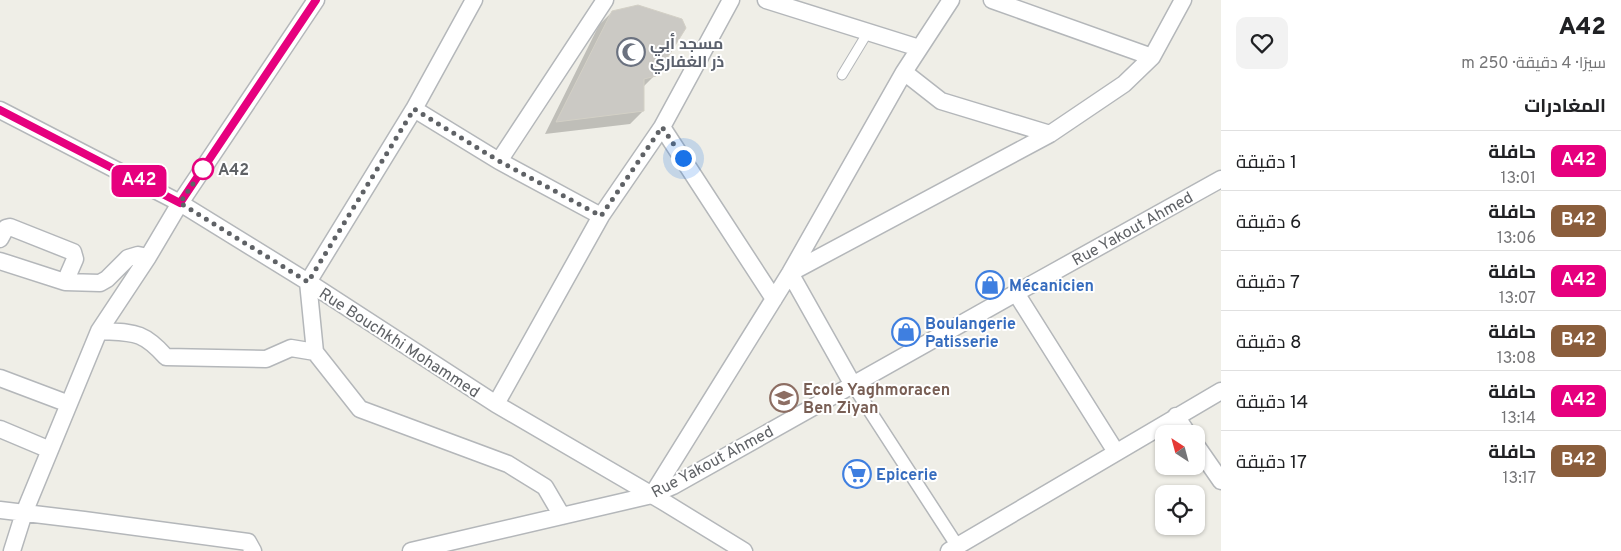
<!DOCTYPE html>
<html lang="ar">
<head>
<meta charset="utf-8">
<style>
  :root { --surface:#fff; --page:#f2f2f2; --text:#202124; --muted:#757577; --line:#e0e0e0 }
  body { margin:0; font-family:Overpass,Cairo,sans-serif; background:var(--page); color:var(--text); direction:rtl; height:100vh; display:flex; flex-direction:column; font-size:19px; white-space:nowrap }
  * { box-sizing:border-box; margin:0 }
  p { font-size:16px; color:var(--muted) }
  .icon { flex:none; width:28px; height:28px; fill:none; stroke:currentColor; stroke-width:2; stroke-linecap:round; stroke-linejoin:round }
  .map { position:relative; flex:1; overflow:hidden; direction:ltr }
  .side { display:flex; flex-direction:column; background:var(--surface); width:400px }
  .side>* { flex:none }
  .badge { padding:0 10px; border-radius:8px; font-size:18px; line-height:32px }
  .needle { width:32px; rotate:324deg }
  .fabs { position:absolute; left:1155px; top:425px; display:grid; gap:10px }
  .fabs a { display:grid; place-items:center; width:50px; height:50px; border-radius:10px; background:var(--surface); box-shadow:0 1px 4px #0004; font-size:25px }
  .you { position:absolute; width:25px; height:25px; margin:-12px; border:4px solid #fff; border-radius:50%; background:#1a73e8; box-shadow:0 0 0 8px #1a73e833 }
  .map>.badge { position:absolute; translate:-50% -50%; box-shadow:0 0 0 2px #fff }
  h2 { padding:0 15px; font-size:19px; line-height:45px }
  .round { display:grid; place-items:center; flex:none; width:52px; height:52px; border-radius:10px; background:var(--page) }
  .summary { display:flex; align-items:center; justify-content:space-between; height:85px; padding:0 15px }
  h1 { font-size:24px; font-weight:800; line-height:38px }
  ul { padding:0; list-style:none }
  li { display:flex; align-items:center; gap:15px; height:60px; padding:0 15px; border-top:1px solid var(--line) }
  li div { flex:1 }
  li b { display:block; font-size:19px }
  li em { font-style:normal }
  li .badge { min-width:55px; font-weight:700; text-align:center }
  main { display:flex; flex:1; min-height:0 }
  .map>svg:first-child { display:block }
  .shadow { fill:#0003 }
  .building { fill:#cbc9c4; stroke:#d3d0c6 }
  .lines { fill:none; stroke-linecap:round; stroke-linejoin:round }
  .service-casing { stroke:#b4b7ba; stroke-width:11 }
  .pedestrian-casing { stroke:#b4b7ba; stroke-width:15 }
  .minor-casing { stroke:#b4b7ba; stroke-width:19 }
  .service { stroke:#fff; stroke-width:9 }
  .pedestrian { stroke:#fff; stroke-width:12 }
  .minor { stroke:#fff; stroke-width:16 }
  .line-casing { stroke:#fff; stroke-width:11 }
  .line { stroke:#e6007e; stroke-width:8 }
  .walk { stroke:#5f6266; stroke-width:5; stroke-dasharray:0 9 }
  .stop-dot { fill:#fff; stroke:#e6007e; stroke-width:2.5 }
  .labels { text-anchor:middle; stroke-width:4; stroke-linejoin:round; paint-order:stroke }
  .worship-label { font-size:16px; font-weight:bold; fill:#5b616d; stroke:#fff; text-anchor:start }
  .stop-label { font-size:16px; font-weight:bold; fill:#5f6266; stroke:#fff; text-anchor:start }
  .street-label { font-size:16px; fill:#5f6266; stroke:#fff }
  .shop-label { font-size:16px; font-weight:bold; fill:#366cbe; stroke:#fff; text-anchor:start }
  .education-label { font-size:16px; font-weight:bold; fill:#785e54; stroke:#fff; text-anchor:start }
</style>
</head>
<body>
<main>
<section class="side">
<div class="summary"><div><h1>A42</h1><p>سيرًا · 4 دقيقة · 250 m</p></div><a class="round"><svg class="icon" aria-label="heart" viewBox="0 0 24 24"><path d="M12 20l-8-8c-3-5 5-10 8-4 3-6 11-1 8 4z"/></svg></a></div>
<h2>المغادرات</h2>
<ul>
<li><span class="badge" style="background:#e6007e;color:#fff">A42</span><div><b>حافلة</b><p>13:01</p></div><em>1 دقيقة</em></li>
<li><span class="badge" style="background:#8b5e3c;color:#fff">B42</span><div><b>حافلة</b><p>13:06</p></div><em>6 دقيقة</em></li>
<li><span class="badge" style="background:#e6007e;color:#fff">A42</span><div><b>حافلة</b><p>13:07</p></div><em>7 دقيقة</em></li>
<li><span class="badge" style="background:#8b5e3c;color:#fff">B42</span><div><b>حافلة</b><p>13:08</p></div><em>8 دقيقة</em></li>
<li><span class="badge" style="background:#e6007e;color:#fff">A42</span><div><b>حافلة</b><p>13:14</p></div><em>14 دقيقة</em></li>
<li><span class="badge" style="background:#8b5e3c;color:#fff">B42</span><div><b>حافلة</b><p>13:17</p></div><em>17 دقيقة</em></li>
</ul>
</section>
<div class="map">
<svg width="1221" height="551" viewBox="0 0 1221 551">
  <rect width="100%" height="100%" fill="#efeee7"/>
  <!-- shadow -->
  <path class="shadow" d="M 612,12 L 655,75 L 643,87 L 643,111 L 630,124 L 545,134 L 599,25 Z"/>
  <!-- building -->
  <path class="building" d="M 638,5 L 682,19 L 686,28 L 656,76 L 644,79 L 644,111 L 556,122 L 612,11 Z"/>
  <g class="lines">
    <defs>
      <path id="service" d="M 842,75 L 868,32"/>
      <path id="pedestrian" d="M 853,385 L 958,547"/>
      <path id="minor" d="M 474,0 L 414,109 L 499,161
        M 731,0 L 662,127 L 774,299
        M 766,0 L 919,48
        M 992,0 L 1152,57
        M 904,72 L 941,101 L 1050,134
        M 414,109 L 308,282 L 315,352 L 360,409 L 508,464 L 545,487 L 562,516
        M 0,110 L 180,203 L 308,282 L 496,404 L 664,502 L 744,551
        M 601,216 L 662,127
        M 0,239 L 6,228 L 10,227 L 73,252 L 75,259 L 65,282
        M 0,261 L 65,282 L 100,283 L 107,279 L 128,258 L 138,255 L 148,257
        M 1016,293 L 1116,452
        M 99,331 C 133,333 142,330 166,357 L 266,359 L 291,348 L 315,352
        M 0,378 L 69,404
        M 853,385 L 790,273 L 1050,134 L 1124,84 L 1152,57 L 1183,0
        M 496,404 L 601,216 L 499,161 L 605,0
        M 1176,416 L 1188,434
        M 0,429 L 50,450
        M 1196,445 L 1221,481
        M 652,495 L 790,273 L 904,72 L 951,0
        M 0,510 L 84,520 L 248,542 L 253,551
        M 12,551 L 24,513 L 99,331 L 148,257 L 180,203 L 316,0
        M 411,551 L 652,495 L 673,486 L 1016,293 L 1221,179
        M 949,551 L 1221,391"/>
    </defs>
    <!-- service casing -->
    <use href="#service" class="service-casing"/>
    <!-- pedestrian casing -->
    <use href="#pedestrian" class="pedestrian-casing"/>
    <!-- minor casing -->
    <use href="#minor" class="minor-casing"/>
    <!-- service -->
    <use href="#service" class="service"/>
    <!-- pedestrian -->
    <use href="#pedestrian" class="pedestrian"/>
    <!-- minor -->
    <use href="#minor" class="minor"/>
  </g>
  <g class="lines">
    <defs>
      <path id="line" d="M 0,110 L 180,203 L 316,0"/>
    </defs>
    <!-- line casing -->
    <use href="#line" class="line-casing"/>
    <!-- line -->
    <use href="#line" class="line"/>
    <!-- walk -->
    <path class="walk" d="M 203,169 L 180,203 L 308,282 L 414,109 L 499,161 L 601,216 L 662,127 L 683,158"/>
  </g>
  <!-- icons -->
  <defs>
    <symbol id="mosque-ring" viewBox="-11 -11 22 22"><circle r="9.5" fill="#fff" stroke="#6b7280" stroke-width="1.5"/><path d="M3.5-4.9A6 6 0 1 0 3.5 4.9A5 5 0 1 1 3.5-4.9Z" fill="#6b7280"/></symbol>
    <symbol id="shop-ring" viewBox="-11 -11 22 22"><circle r="9.5" fill="#fff" stroke="#3f7fe0" stroke-width="1.5"/><path d="M-5-2.5h2.3a2.7 3.5 0 0 1 5.4 0H5L5.5 6h-11ZM-1.5-2.5h3a1.5 2.3 0 0 0-3 0Z" fill="#3f7fe0"/></symbol>
    <symbol id="school-ring" viewBox="-11 -11 22 22"><circle r="9.5" fill="#fff" stroke="#8d6e63" stroke-width="1.5"/><path d="M0-5L7-2L0 1L-7-2ZM-4 1L0 2.5L4 1V4Q0 6-4 4Z" fill="#8d6e63"/></symbol>
    <symbol id="supermarket-ring" viewBox="-11 -11 22 22"><circle r="9.5" fill="#fff" stroke="#3f7fe0" stroke-width="1.5"/><path d="M-6-5.5h2.5l.6 2H6L4.5 2H-2.5L-4.4-4H-6ZM-1.5 3.2a1.3 1.3 0 1 0 .1 0ZM3 3.2a1.3 1.3 0 1 0 .1 0Z" fill="#3f7fe0"/></symbol>
  </defs>
  <g fill-rule="evenodd">
    <use href="#mosque-ring" x="615" y="36" width="32" height="32"/>
    <use href="#shop-ring" x="974" y="269" width="32" height="32"/>
    <use href="#shop-ring" x="890" y="316" width="32" height="32"/>
    <use href="#school-ring" x="768" y="382" width="32" height="32"/>
    <use href="#supermarket-ring" x="841" y="458" width="32" height="32"/>
  </g>
  <!-- markers -->
  <circle class="stop-dot" cx="203" cy="169" r="10"/>
  <g class="labels">
    <!-- worship labels -->
    <g class="worship-label">
      <text x="650" y="49">مسجد أبي<tspan x="650" dy="18">ذر الغفاري</tspan></text>
    </g>
    <!-- stop labels -->
    <g class="stop-label">
      <text x="218" y="175">A42</text>
    </g>
    <!-- street labels -->
    <g class="street-label">
      <text transform="translate(1132 228) rotate(-29)" y="6">Rue Yakout Ahmed</text>
      <text transform="translate(400 342) rotate(33)" y="6">Rue Bouchkhi Mohammed</text>
      <text transform="translate(712 461) rotate(-28)" y="6">Rue Yakout Ahmed</text>
    </g>
    <!-- shop labels -->
    <g class="shop-label">
      <text x="1009" y="291">Mécanicien</text>
      <text x="925" y="329">Boulangerie<tspan x="925" dy="18">Patisserie</tspan></text>
      <text x="876" y="480">Epicerie</text>
    </g>
    <!-- education labels -->
    <g class="education-label">
      <text x="803" y="395">Ecole Yaghmoracen<tspan x="803" dy="18">Ben Ziyan</tspan></text>
    </g>
  </g>
</svg>
<div class="fabs">
<a><svg class="needle" viewBox="-14 -14 28 28"><path d="M0-13l5 13h-10z" fill="#e53935"/><path d="M0 13l5-13h-10z" fill="#757577"/></svg></a>
<a><svg class="icon" aria-label="locate" viewBox="0 0 24 24"><circle cx="12" cy="12" r="6"/><path d="M12 2v4M12 18v4M2 12h4M18 12h4"/></svg></a>
</div>
<div class="you" style="left:683px;top:158px"></div>
<b class="badge" style="left:139px;top:181px;background:#e6007e;color:#fff">A42</b>
</div>
</main>
</body>
</html>
